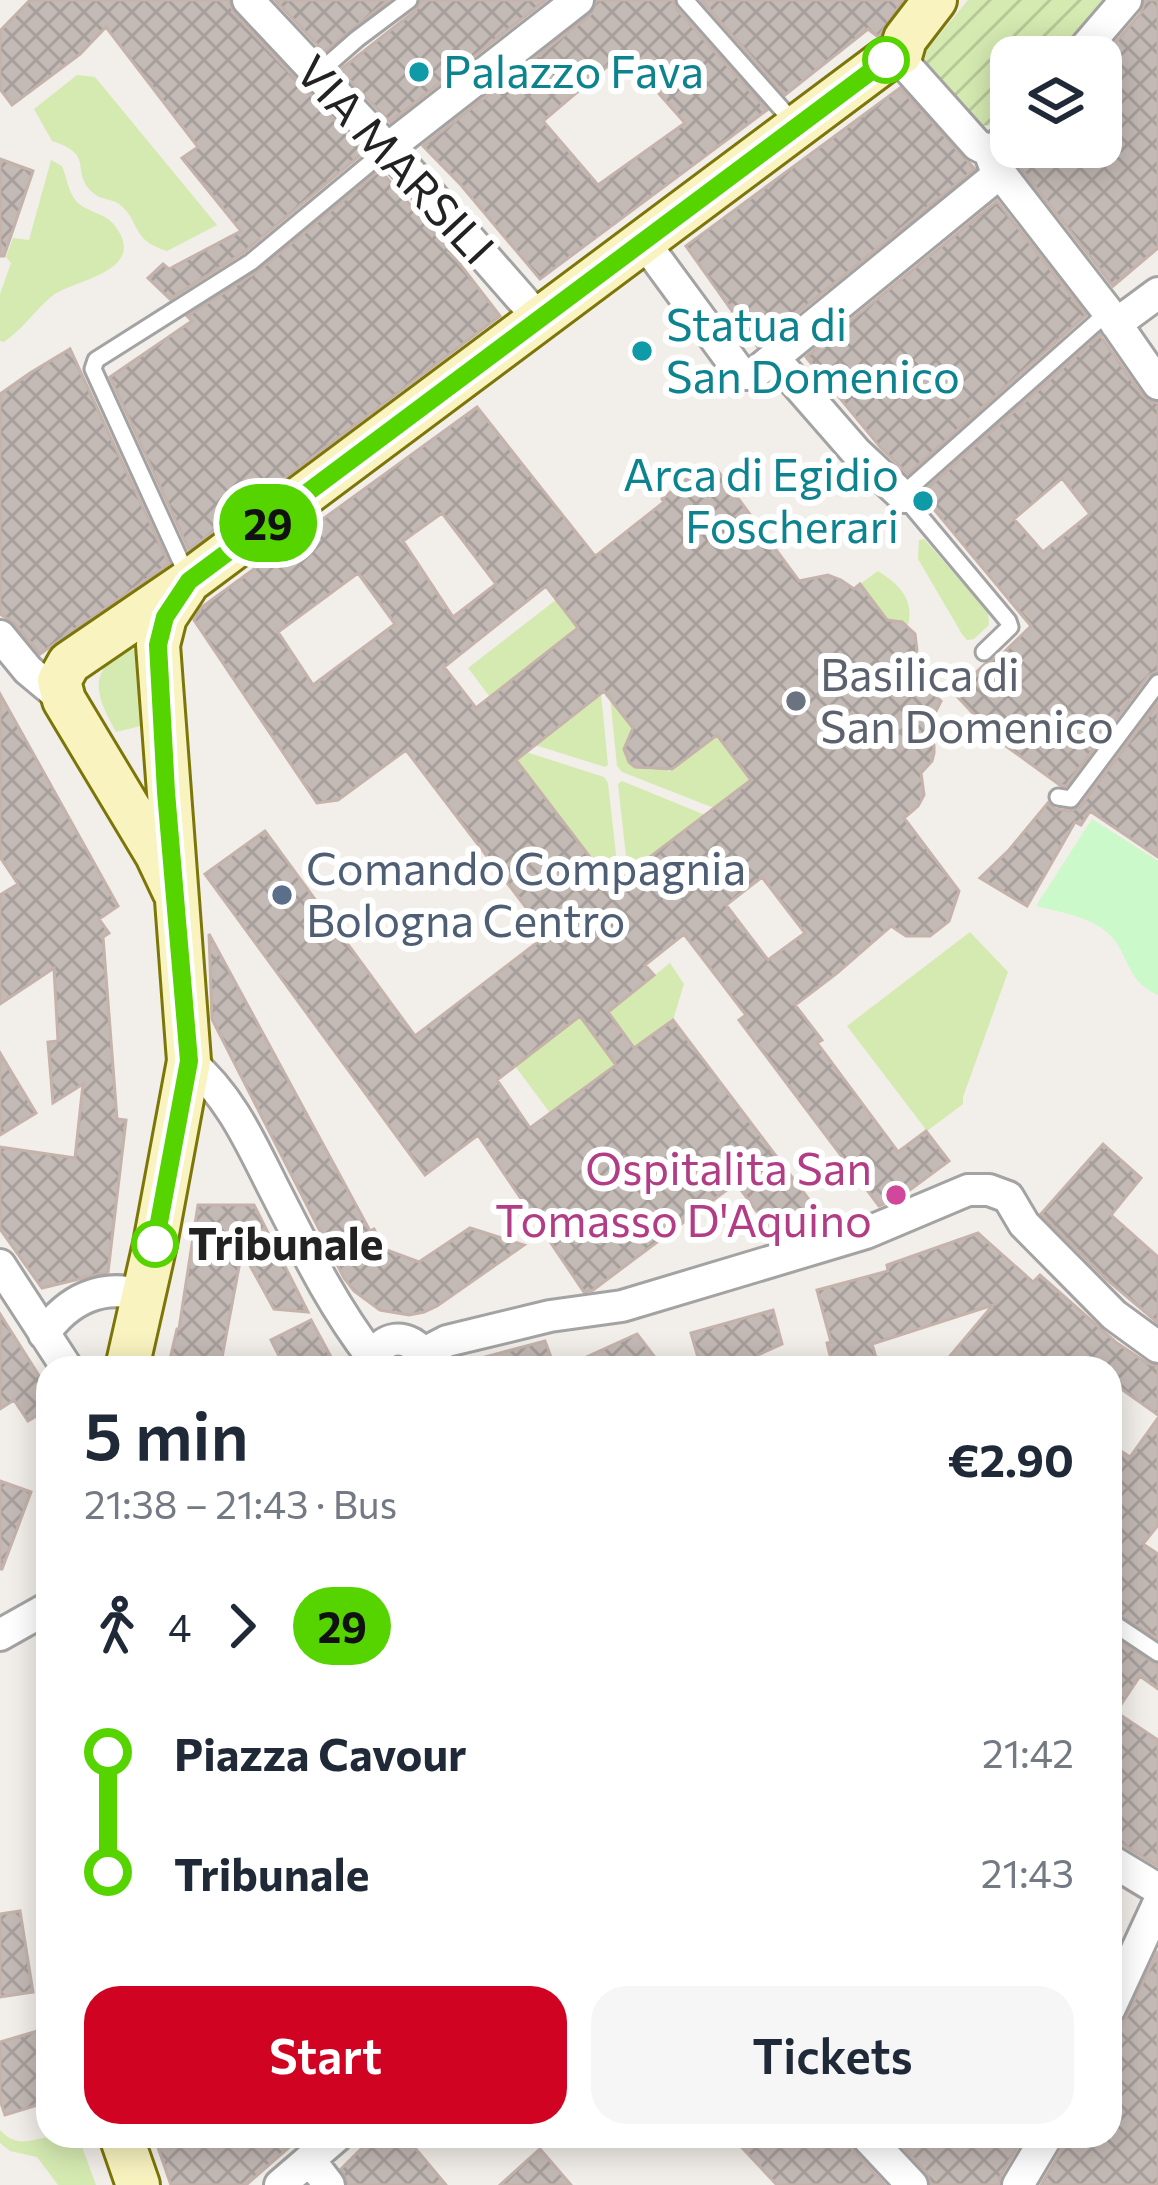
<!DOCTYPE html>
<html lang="en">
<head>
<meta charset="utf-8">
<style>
  :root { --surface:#fff; --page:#f6f6f7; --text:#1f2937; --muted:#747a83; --accent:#d00322 }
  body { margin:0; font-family:Commissioner,sans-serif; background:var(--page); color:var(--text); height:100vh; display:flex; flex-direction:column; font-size:45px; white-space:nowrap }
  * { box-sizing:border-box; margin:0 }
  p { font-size:39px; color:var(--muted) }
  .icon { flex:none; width:66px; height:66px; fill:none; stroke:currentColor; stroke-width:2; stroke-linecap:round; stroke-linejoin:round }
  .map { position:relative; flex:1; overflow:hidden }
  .details { position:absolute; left:36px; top:1356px; width:1086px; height:792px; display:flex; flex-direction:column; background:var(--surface); border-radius:36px; box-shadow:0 6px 30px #0003 }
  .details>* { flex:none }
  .badge { padding:0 24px; border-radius:39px; font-size:42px; line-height:78px }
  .fabs { position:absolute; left:990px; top:36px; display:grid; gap:24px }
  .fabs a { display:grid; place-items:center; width:132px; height:132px; border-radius:24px; background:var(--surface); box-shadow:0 6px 30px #0003; font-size:60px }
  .map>.badge { position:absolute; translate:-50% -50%; box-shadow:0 0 0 6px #fff }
  .legs { display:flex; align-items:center; gap:18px; height:132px; padding:0 48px; font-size:39px }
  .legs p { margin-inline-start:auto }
  .overview { display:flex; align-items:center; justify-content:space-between; height:204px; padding:0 48px }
  h1 { font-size:66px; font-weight:600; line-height:90px }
  .primary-button { display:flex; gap:24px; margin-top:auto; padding:24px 48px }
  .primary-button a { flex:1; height:138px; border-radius:36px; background:var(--accent); color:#fff; font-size:48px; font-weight:600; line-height:138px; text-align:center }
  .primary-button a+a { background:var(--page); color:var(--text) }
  ul { padding:0 48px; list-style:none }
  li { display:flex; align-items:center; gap:42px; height:120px; font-size:45px }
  li i { display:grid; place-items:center; width:18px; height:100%; margin:0 15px; background:currentColor }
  li i::after { content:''; width:30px; height:30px; margin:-15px; border:9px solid; border-radius:50%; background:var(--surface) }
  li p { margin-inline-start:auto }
  li:first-child i { background:linear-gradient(#0000 50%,currentColor 0) }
  li:last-child i { background:linear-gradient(currentColor 50%,#0000 0) }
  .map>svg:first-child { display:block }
  .grass { fill:#d5eab1 }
  .park { fill:#ccf9c9 }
  .garden { fill:url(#garden-furrows) }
  .building { fill:url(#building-cross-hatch); stroke:#c4b2ab; stroke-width:3; fill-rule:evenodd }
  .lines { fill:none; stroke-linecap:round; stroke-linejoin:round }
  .lane-casing { stroke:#a3a3a3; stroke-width:21 }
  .street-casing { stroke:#a3a3a3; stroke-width:36 }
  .secondary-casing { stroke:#7b7607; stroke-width:48 }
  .lane { stroke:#fff; stroke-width:15 }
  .street { stroke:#fff; stroke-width:30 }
  .secondary { stroke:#f9f3c0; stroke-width:42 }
  .line-1-casing { stroke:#fff; stroke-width:27 }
  .line-1 { stroke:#55d400; stroke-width:18 }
  .stop-1-dot { fill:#fff; stroke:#55d400; stroke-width:6 }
  .culture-dot { fill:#0f9aa8; stroke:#fff; stroke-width:4.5 }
  .worship-dot { fill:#6b7280; stroke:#fff; stroke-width:4.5 }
  .service-dot { fill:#5c6f8a; stroke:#fff; stroke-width:4.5 }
  .hotel-dot { fill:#d1479c; stroke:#fff; stroke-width:4.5 }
  .labels { text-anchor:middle; stroke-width:12; stroke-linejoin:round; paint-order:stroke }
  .culture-label { font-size:45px; fill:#0d838f; stroke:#fff; text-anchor:start }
  .street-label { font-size:45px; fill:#222; stroke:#fff }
  .worship-label { font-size:45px; fill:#5b616d; stroke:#fff; text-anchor:start }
  .service-label { font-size:45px; fill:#4e5e75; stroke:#fff; text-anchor:start }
  .hotel-label { font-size:45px; fill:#b23c85; stroke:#fff; text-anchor:end }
  .stop-label { font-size:45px; font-weight:bold; fill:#222; stroke:#fff; text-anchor:start }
</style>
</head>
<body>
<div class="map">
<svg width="1158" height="2185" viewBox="0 0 1158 2185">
  <defs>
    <pattern id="garden-furrows" width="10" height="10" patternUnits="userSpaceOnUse" patternTransform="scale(3)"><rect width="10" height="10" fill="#d5eab1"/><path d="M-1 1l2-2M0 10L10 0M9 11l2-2" fill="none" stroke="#b7c898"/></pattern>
    <pattern id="building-cross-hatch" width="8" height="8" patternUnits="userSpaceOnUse" patternTransform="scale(3)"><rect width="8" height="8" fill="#c3b9b5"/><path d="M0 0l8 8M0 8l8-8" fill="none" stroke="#a79f9b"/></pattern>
  </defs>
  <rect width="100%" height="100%" fill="#f2eee9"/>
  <!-- grass -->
  <path class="grass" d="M 77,75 L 95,77 L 217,225 L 167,251 C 130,240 141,221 119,204 C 110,198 100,200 92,192 C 70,171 96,155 52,141 L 34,109 Z
    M 51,160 L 62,166 C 67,178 68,191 76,201 C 87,213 105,212 115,226 C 150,272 72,280 52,296 C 35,310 23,329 4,342 L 0,341 L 0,294 L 11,263 L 6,257 L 13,238 L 29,240 Z
    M 924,539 L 988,612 L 989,625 L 974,639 L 967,640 L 962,634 L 918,559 L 919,540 Z
    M 878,571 C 900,585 914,599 908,625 L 898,621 L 888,621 L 860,584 Z
    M 557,599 L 578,628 L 490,697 L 468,668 Z
    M 128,647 L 136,651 L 140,657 L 149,724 L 116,732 C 95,694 87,672 128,647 Z
    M 609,686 L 635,730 C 614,751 627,769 654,770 L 662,763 L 669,772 L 710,740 L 715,732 L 751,780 L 714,808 L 622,772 L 617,766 Z
    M 601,693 L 608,765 L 605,767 L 535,745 Z
    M 526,752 L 604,777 L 608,783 L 619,881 L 612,886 L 516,760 Z
    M 622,781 L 705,815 L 628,874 L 618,784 Z
    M 970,932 L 1008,972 L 963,1097 L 963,1104 L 927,1131 L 847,1026 Z
    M 670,963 L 684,984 L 673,1020 L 634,1048 L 608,1012 Z
    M 580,1016 L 616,1065 L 550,1113 L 515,1066 Z
    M 0,2130 C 15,2146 27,2142 47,2137 C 57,2135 68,2136 78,2136 L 96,2185 L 58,2185 L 37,2157 L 10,2151 L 0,2143 Z"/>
  <!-- park -->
  <path class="park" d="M 1092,819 L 1158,861 L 1158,995 C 1124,979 1131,957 1110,935 C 1093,917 1059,912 1036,906 Z"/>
  <!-- garden -->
  <path class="garden" d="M 968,0 L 1104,0 L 1056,57 L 1011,57 L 1011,112 L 999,126 L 973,125 L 924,69 L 925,52 Z"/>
  <!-- building -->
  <path class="building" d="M 30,0 L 229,0 L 234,13 L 364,152 L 244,252 L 170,299 L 148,278 L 163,264 L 169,269 L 241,231 L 182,158 L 198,147 L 106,27 L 80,54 L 12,105 L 0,89 L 0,31 Z
    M 275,0 L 389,0 L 324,52 Z
    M 421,0 L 546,0 L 390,122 L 340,70 L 416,10 Z
    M 597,0 L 673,0 L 676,8 L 767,110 L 540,279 L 461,185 L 423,146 L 590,15 ZM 623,53 L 685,123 L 598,185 L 543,121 Z
    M 701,0 L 903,0 L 880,35 L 877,36 L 868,29 L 785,95 Z
    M 1145,0 L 1158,0 L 1158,248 L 1113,286 L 1013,158 L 1025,147 L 1101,147 L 1101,59 L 1141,13 Z
    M 900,88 L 975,169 L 757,346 L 686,246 Z
    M 0,159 L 33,171 L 4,256 L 0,256 Z
    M 380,170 L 449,250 L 500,316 L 189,550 L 110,377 L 192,321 L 187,316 L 258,271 Z
    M 997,201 L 1086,315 L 908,474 L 881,448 L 806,357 Z
    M 1100,335 L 1142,395 L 1149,401 L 1158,403 L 1158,671 L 1148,676 L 1066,786 L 1060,785 L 999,741 L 954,693 L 985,664 L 1001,655 L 1031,626 L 923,496 L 923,492 ZM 1062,478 L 1090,514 L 1043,552 L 1014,519 Z
    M 70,349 L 169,564 L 40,654 L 15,624 L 0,614 L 0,394 L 30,373 Z
    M 477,407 L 594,555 L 597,555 L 664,502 L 662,499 L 701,467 L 710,478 L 718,471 L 799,581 L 828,575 L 841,580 L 854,589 L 860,584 L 887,620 L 902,622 L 915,634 L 917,651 L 903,675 L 925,686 L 941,701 L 927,729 L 934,745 L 934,753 L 932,761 L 921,773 L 924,795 L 918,806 L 904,818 L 959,891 L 949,921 L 930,936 L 906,936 L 891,926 L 837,973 L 795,1005 L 822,1040 L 817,1043 L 898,1152 L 926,1131 L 949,1161 L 899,1198 L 879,1206 L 739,1020 L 746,1015 L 684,934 L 645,965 L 654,975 L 608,1012 L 634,1048 L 673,1020 L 810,1201 L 815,1223 L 795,1228 L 777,1239 L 736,1183 L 593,1290 L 584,1292 L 478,1135 L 425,1175 L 205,874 L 265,831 L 415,1036 L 547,935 L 406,750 L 338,800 L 317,803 L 194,620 L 202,607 ZM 442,513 L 496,584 L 453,617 L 403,541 ZM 358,573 L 395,624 L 313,685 L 278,632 ZM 546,586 L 578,628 L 476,708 L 444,667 ZM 604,691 L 633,728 L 624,749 L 629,762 L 635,767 L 672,769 L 717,735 L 751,780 L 612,886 L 516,760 ZM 762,877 L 805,933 L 768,960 L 726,905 ZM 580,1016 L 616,1065 L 530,1128 L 497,1080 Z
    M 0,694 L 118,906 L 99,919 L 109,933 L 103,937 L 117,1119 L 126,1120 L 108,1272 L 42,1288 L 0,1229 L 0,1147 L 75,1158 L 83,1084 L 53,1103 L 48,1042 L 58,1041 L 54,968 L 0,1004 L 0,895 L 18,884 L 0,857 Z
    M 1158,703 L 1158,857 L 1090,811 L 1081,825 L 1075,822 L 1027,906 L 980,878 L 1009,850 L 1048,803 L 1055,809 L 1069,811 L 1080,807 Z
    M 209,934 L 370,1231 L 374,1229 L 384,1249 L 419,1262 L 470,1228 L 524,1245 L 437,1306 L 424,1312 L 409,1315 L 380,1310 L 354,1291 L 344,1278 L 212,1019 Z
    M 0,1053 L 36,1113 L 0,1135 Z
    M 1103,1144 L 1141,1178 L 1111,1215 L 1158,1257 L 1158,1323 L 1106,1279 L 1041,1214 Z
    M 198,1205 L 254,1205 L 308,1312 L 274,1309 L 242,1251 L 220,1368 L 168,1368 L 177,1329 L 179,1329 Z
    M 978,1233 L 1033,1282 L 1040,1275 L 1117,1343 L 1147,1363 L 1158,1366 L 1158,1415 L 1110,1381 L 1110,1368 L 940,1368 L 993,1305 L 872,1344 L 879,1368 L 833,1368 L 827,1343 L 831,1342 L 817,1290 L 888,1271 L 887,1265 Z
    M 773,1310 L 782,1344 L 758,1355 L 762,1368 L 736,1368 L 734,1361 L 701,1368 L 691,1333 Z
    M 0,1314 L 48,1390 L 48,1409 L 28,1421 L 14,1400 L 0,1409 Z
    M 311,1320 L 337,1368 L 285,1368 L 271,1340 Z
    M 637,1334 L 654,1356 L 642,1368 L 562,1368 Z
    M 545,1341 L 555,1368 L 467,1368 L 466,1362 Z
    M 1158,1418 L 1158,1525 L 1143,1544 L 1158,1554 L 1158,1639 L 1110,1609 L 1110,1444 L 1130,1457 Z
    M 0,1481 L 31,1492 L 2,1569 L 0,1569 Z
    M 1110,1635 L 1158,1665 L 1158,1689 L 1140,1676 L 1116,1712 L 1158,1740 L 1158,1866 L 1120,1843 L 1110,1841 Z
    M 20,1911 L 33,1992 L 0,1997 L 0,1914 Z
    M 1158,1951 L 1158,2185 L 1041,2185 L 1064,2146 L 1066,2136 L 1110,2136 L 1110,2050 Z
    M 44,2029 L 48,2044 L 48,2102 L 5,2115 L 0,2100 L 0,2042 Z
    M 154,2136 L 302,2136 L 246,2185 L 171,2185 Z
    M 374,2136 L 405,2136 L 446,2185 L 348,2185 L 341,2169 Z
    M 731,2136 L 847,2136 L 852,2149 L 885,2185 L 777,2185 Z
    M 893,2136 L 1024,2136 L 1001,2175 L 999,2185 L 931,2185 L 926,2172 Z
    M 540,2149 L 571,2185 L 500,2185 Z"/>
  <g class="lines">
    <defs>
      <path id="lane" d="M 685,0 L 795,124
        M 317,74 L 357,39 L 409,0
        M 187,575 L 93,369 L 96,360 L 251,262 L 387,149
        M 984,652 L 1010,627 L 1008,621 L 904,497 L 913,485 L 1108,312
        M 1058,797 L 1071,799 L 1158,683
        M 1110,1621 L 1158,1653"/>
      <path id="street" d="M 248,0 L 420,183 L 541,321
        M 901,53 L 909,69 L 977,145 L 989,151 L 996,148 L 1011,133
        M 1077,57 L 1126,0
        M 387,149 L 578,0
        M 989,151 L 994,165 L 1108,312 L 1158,384
        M 644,242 L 736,367 L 744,374 L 754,374 L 1000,173
        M 1116,324 L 1158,293
        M 774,358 L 857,453 L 904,497
        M 0,636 L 28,670 L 64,700
        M 189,1061 C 229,1095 249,1139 272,1185 C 303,1245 331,1304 372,1357
        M 0,1265 L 67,1368
        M 44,1334 C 67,1300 103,1282 143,1296
        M 422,1354 L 447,1341 L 550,1316 L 622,1306 L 866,1233 L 968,1190 L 989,1190 L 1008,1197 L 1024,1224 L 1114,1315 L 1158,1347
        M 371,1368 C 372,1350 389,1333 409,1342 C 420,1346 423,1358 427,1368
        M 0,1635 L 48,1608
        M 1110,1860 L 1158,1889
        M 1110,2008 L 1158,1904
        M 866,2136 L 912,2185
        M 310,2160 L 329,2185
        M 280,2185 L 337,2136
        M 1018,2185 L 1047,2136"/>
      <path id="secondary" d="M 174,891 L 157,855 L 64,700 L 59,681 L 69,663 L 189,581 L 886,60 L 901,53 L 905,39 L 935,0
        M 127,1368 L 155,1244 L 189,1061 L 158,645 L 165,617 L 185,587
        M 121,2136 L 138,2185"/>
    </defs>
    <!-- lane casing -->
    <use href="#lane" class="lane-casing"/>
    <!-- street casing -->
    <use href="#street" class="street-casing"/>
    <!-- secondary casing -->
    <use href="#secondary" class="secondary-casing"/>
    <!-- lane -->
    <use href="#lane" class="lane"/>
    <!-- street -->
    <use href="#street" class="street"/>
    <!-- secondary -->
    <use href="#secondary" class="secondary"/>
  </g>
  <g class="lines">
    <defs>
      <path id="line-1" d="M 155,1244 L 189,1061 L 166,792 L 158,645 L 165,617 L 189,581 L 886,60"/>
    </defs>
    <!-- line-1 casing -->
    <use href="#line-1" class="line-1-casing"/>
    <!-- line-1 -->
    <use href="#line-1" class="line-1"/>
  </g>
  <!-- markers -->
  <g class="stop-1-dot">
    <circle cx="886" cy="60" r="21"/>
    <circle cx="155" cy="1244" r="21"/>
  </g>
  <g class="culture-dot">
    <circle cx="419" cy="72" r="12"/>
    <circle cx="642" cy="351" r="12"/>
    <circle cx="923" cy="501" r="12"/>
  </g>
  <circle class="worship-dot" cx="796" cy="701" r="12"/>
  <circle class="service-dot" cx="282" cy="895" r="12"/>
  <circle class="hotel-dot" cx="896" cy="1195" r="12"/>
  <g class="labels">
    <!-- culture labels -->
    <g class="culture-label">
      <text x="443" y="88">Palazzo Fava</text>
      <text x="666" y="341">Statua di<tspan x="666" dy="52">San Domenico</tspan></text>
      <text x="899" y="491" text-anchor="end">Arca di Egidio<tspan x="899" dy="52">Foscherari</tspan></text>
    </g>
    <!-- street labels -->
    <g class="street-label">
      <text transform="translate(395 160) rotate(47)" y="16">VIA MARSILI</text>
    </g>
    <!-- worship labels -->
    <g class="worship-label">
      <text x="820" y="691">Basilica di<tspan x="820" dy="52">San Domenico</tspan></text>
    </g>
    <!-- service labels -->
    <g class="service-label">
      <text x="306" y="885">Comando Compagnia<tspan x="306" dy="52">Bologna Centro</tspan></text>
    </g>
    <!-- hotel labels -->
    <g class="hotel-label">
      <text x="872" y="1185">Ospitalita San<tspan x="872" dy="52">Tomasso D'Aquino</tspan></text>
    </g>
    <!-- stop labels -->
    <g class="stop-label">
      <text x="188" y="1260">Tribunale</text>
    </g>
  </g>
</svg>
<div class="fabs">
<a><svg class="icon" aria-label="layers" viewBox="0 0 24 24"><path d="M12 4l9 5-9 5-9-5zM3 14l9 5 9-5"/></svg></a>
</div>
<b class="badge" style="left:268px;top:523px;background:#55d400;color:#111">29</b>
<section class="details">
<div class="overview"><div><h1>5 min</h1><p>21:38 – 21:43 · Bus</p></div><b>€2.90</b></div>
<div class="legs"><svg class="icon" aria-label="walk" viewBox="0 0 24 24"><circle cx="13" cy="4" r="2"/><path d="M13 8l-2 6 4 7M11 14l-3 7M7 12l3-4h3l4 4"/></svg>4<svg class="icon" aria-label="forward" viewBox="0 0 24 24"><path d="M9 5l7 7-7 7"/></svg><b class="badge" style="background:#55d400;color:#111">29</b></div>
<ul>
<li><i style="color:#55d400"></i><b>Piazza Cavour</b><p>21:42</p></li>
<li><i style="color:#55d400"></i><b>Tribunale</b><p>21:43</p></li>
</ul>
<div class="primary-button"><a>Start</a><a>Tickets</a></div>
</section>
</div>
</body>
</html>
